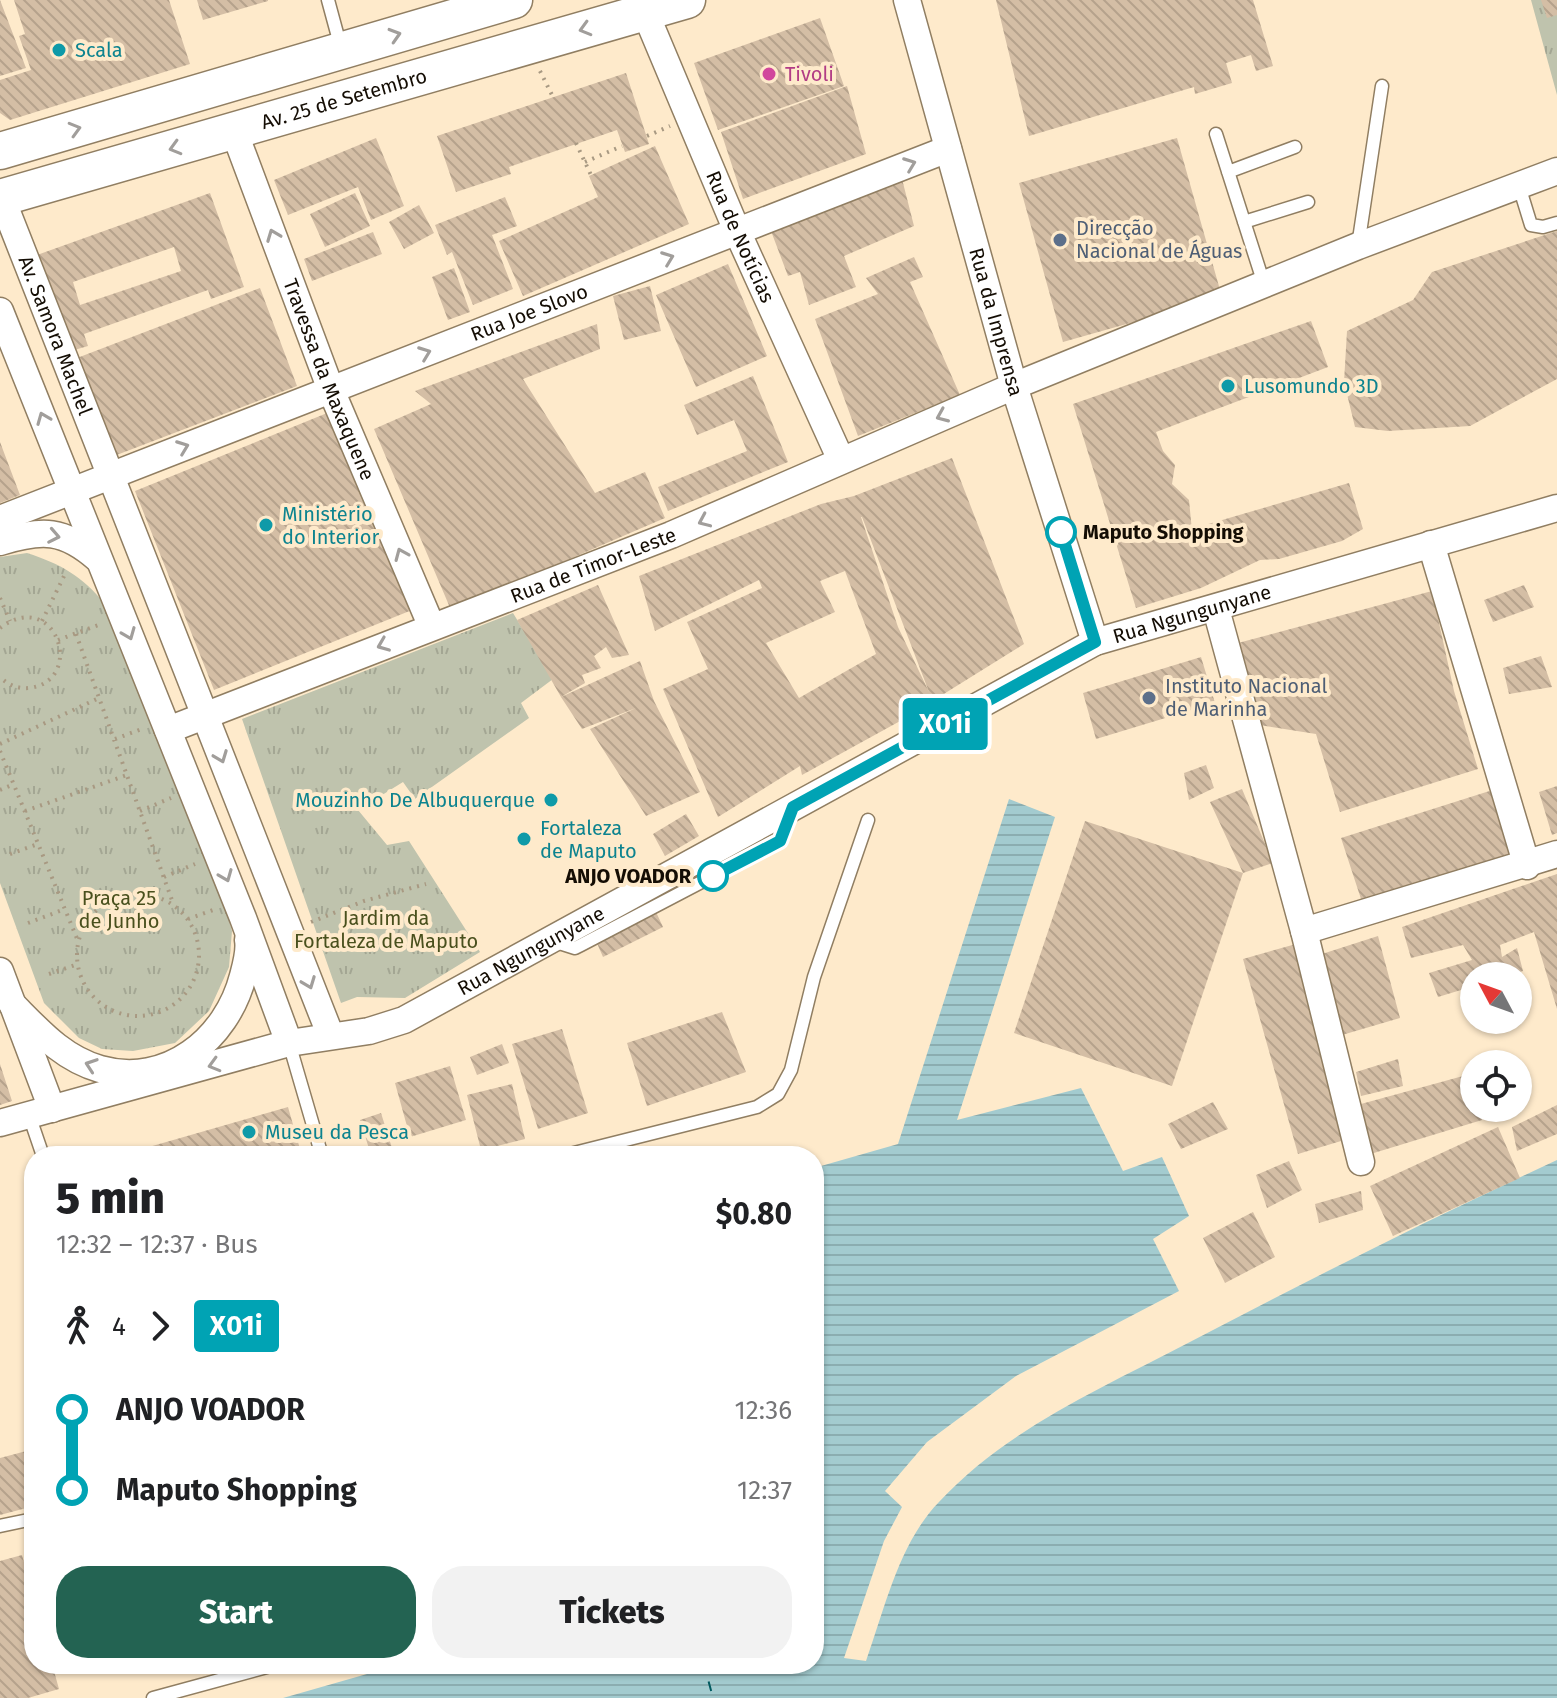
<!DOCTYPE html>
<html lang="en">
<head>
<meta charset="utf-8">
<style>
  :root { --surface:#fff; --page:#f2f2f2; --text:#202124; --muted:#757577; --accent:#236352 }
  body { margin:0; font-family:"Fira Sans",sans-serif; background:var(--page); color:var(--text); height:100vh; display:flex; flex-direction:column; font-size:30px; white-space:nowrap }
  * { box-sizing:border-box; margin:0 }
  p { font-size:26px; color:var(--muted) }
  .icon { flex:none; width:44px; height:44px; fill:none; stroke:currentColor; stroke-width:2; stroke-linecap:round; stroke-linejoin:round }
  .map { position:relative; flex:1; overflow:hidden }
  .sheet { position:absolute; left:24px; top:1146px; width:800px; height:528px; display:flex; flex-direction:column; background:var(--surface); border-radius:32px; box-shadow:0 2px 6px #0004 }
  .sheet>* { flex:none }
  .badge { padding:0 16px; border-radius:6px; font-size:28px; line-height:52px }
  .needle { width:52px; rotate:311deg }
  .controls { position:absolute; left:1460px; top:962px; display:grid; gap:16px }
  .controls a { display:grid; place-items:center; width:72px; height:72px; border-radius:50%; background:var(--surface); box-shadow:0 2px 6px #0004; font-size:40px }
  .map>.badge { position:absolute; translate:-50% -50%; box-shadow:0 0 0 4px #fff }
  .legs { display:flex; align-items:center; gap:12px; height:88px; padding:0 32px; font-size:26px }
  .legs p { margin-inline-start:auto }
  .overview { display:flex; align-items:center; justify-content:space-between; height:136px; padding:0 32px }
  h1 { font-size:44px; font-weight:800; line-height:60px }
  .button { display:flex; gap:16px; margin-top:auto; padding:16px 32px }
  .button a { flex:1; height:92px; border-radius:32px; background:var(--accent); color:#fff; font-size:32px; font-weight:800; line-height:92px; text-align:center }
  .button a+a { background:var(--page); color:var(--text) }
  ul { padding:0 32px; list-style:none }
  li { display:flex; align-items:center; gap:28px; height:80px; font-size:30px }
  li i { display:grid; place-items:center; width:12px; height:100%; margin:0 10px; background:currentColor }
  li i::after { content:''; width:20px; height:20px; margin:-10px; border:6px solid; border-radius:50%; background:var(--surface) }
  li p { margin-inline-start:auto }
  li:first-child i { background:linear-gradient(#0000 50%,currentColor 0) }
  li:last-child i { background:linear-gradient(currentColor 50%,#0000 0) }
  .map>svg:first-child { display:block }
  .park { fill:url(#park-tufts) }
  .water { fill:url(#water-rules) }
  .lines { fill:none; stroke-linecap:round; stroke-linejoin:round }
  .ferry { stroke:#005a60; stroke-width:2; stroke-dasharray:10 8; stroke-linecap:butt }
  .building { fill:url(#building-back-hatch); fill-rule:evenodd }
  .lane-casing { stroke:#907e62; stroke-width:15 }
  .street-casing { stroke:#907e62; stroke-width:29 }
  .secondary-casing { stroke:#907e62; stroke-width:39 }
  .path { stroke:#a89982; stroke-width:4; stroke-dasharray:2 6; stroke-linecap:butt }
  .lane { stroke:#fff; stroke-width:12 }
  .street { stroke:#fff; stroke-width:26 }
  .secondary { stroke:#fff; stroke-width:36 }
  .oneway { stroke:#a19e9b }
  .line-1-casing { stroke:#fff; stroke-width:18 }
  .line-1 { stroke:#00a3b4; stroke-width:12 }
  .culture-dot { fill:#0f9aa8; stroke:#feeacb; stroke-width:3 }
  .hotel-dot { fill:#d1479c; stroke:#feeacb; stroke-width:3 }
  .service-dot { fill:#5c6f8a; stroke:#feeacb; stroke-width:3 }
  .stop-1-dot { fill:#fff; stroke:#00a3b4; stroke-width:4 }
  .labels { text-anchor:middle; stroke-width:8; stroke-linejoin:round; paint-order:stroke }
  .culture-label { font-size:20px; fill:#0d838f; stroke:#feeacb; text-anchor:start }
  .hotel-label { font-size:20px; fill:#b23c85; stroke:#feeacb; text-anchor:start }
  .street-label { font-size:20px; fill:#140d04; stroke:#feeacb }
  .service-label { font-size:20px; fill:#4e5e75; stroke:#feeacb; text-anchor:start }
  .stop-label { font-size:20px; font-weight:bold; fill:#140d04; stroke:#feeacb; text-anchor:start }
  .park-label { font-size:20px; fill:#49501d; stroke:#feeacb }
</style>
</head>
<body>
<div class="map">
<svg width="1557" height="1698" viewBox="0 0 1557 1698">
  <defs>
    <pattern id="park-tufts" width="24" height="20" patternUnits="userSpaceOnUse" patternTransform="scale(2)"><rect width="24" height="20" fill="#bfc3ad"/><path d="M3 7l-1-3M5 7V3M7 7l1-3M15 17l-1-3M17 17v-4M19 17l1-3" fill="none" stroke="#a3a693"/></pattern>
    <pattern id="water-rules" width="6" height="5" patternUnits="userSpaceOnUse" patternTransform="scale(2)"><rect width="6" height="5" fill="#a3cbcf"/><path d="M0 2.5h6" fill="none" stroke="#8badb0"/></pattern>
    <pattern id="building-back-hatch" width="6" height="6" patternUnits="userSpaceOnUse" patternTransform="scale(2)"><rect width="6" height="6" fill="#d4bea5"/><path d="M-1 5l2 2M0 0l6 6M5-1l2 2" fill="none" stroke="#b5a28c"/></pattern>
  </defs>
  <rect width="100%" height="100%" fill="#feeacb"/>
  <!-- park -->
  <path class="park" d="M 1531,0 L 1557,0 L 1557,95 Z
    M 27,553 C 61,564 82,576 105,604 L 219,885 L 232,931 L 229,967 L 209,1011 L 175,1043 L 133,1051 L 102,1049 L 79,1038 L 44,1003 L 0,883 L 0,557 Z
    M 513,613 L 553,679 L 521,703 L 529,718 L 415,799 L 403,782 L 358,810 L 387,845 L 409,841 L 480,952 L 405,998 L 357,997 L 341,1003 L 242,719 Z"/>
  <!-- water -->
  <path class="water" d="M 1009,799 L 1055,817 L 957,1120 L 1081,1088 L 1123,1171 L 1162,1157 L 1189,1216 L 1153,1239 L 1179,1291 L 1016,1376 L 927,1442 L 885,1491 L 902,1507 L 884,1541 L 844,1658 L 866,1661 C 885,1608 899,1543 939,1502 C 1007,1429 1100,1389 1188,1343 C 1310,1279 1432,1218 1557,1160 L 1557,1698 L 283,1698 L 402,1664 L 814,1664 L 814,1168 L 898,1144 Z"/>
  <g class="lines">
    <!-- ferry -->
    <path class="ferry" d="M 704,1664 L 713,1698"/>
  </g>
  <!-- building -->
  <path class="building" d="M 0,0 L 26,68 L 0,76 Z
    M 14,0 L 169,0 L 190,64 L 10,120 L 0,113 L 0,80 L 31,70 L 19,36 L 25,34 Z
    M 197,0 L 268,0 L 268,1 L 203,20 Z
    M 996,0 L 1253,0 L 1273,66 L 1256,71 L 1251,55 L 1226,63 L 1232,83 L 1195,94 L 1194,87 L 1029,136 Z
    M 1541,0 L 1557,0 L 1557,15 L 1547,18 Z
    M 820,18 L 844,86 L 718,130 L 694,63 Z
    M 626,73 L 649,144 L 625,152 L 617,130 L 509,167 L 511,174 L 456,192 L 437,136 Z
    M 847,86 L 866,154 L 743,199 L 721,132 Z
    M 376,138 L 404,206 L 371,220 L 358,187 L 288,215 L 274,180 Z
    M 1177,138 L 1222,297 L 1063,342 L 1019,183 Z
    M 655,146 L 689,224 L 523,296 L 499,241 L 598,197 L 589,176 Z
    M 902,179 L 914,226 L 844,256 L 856,287 L 809,305 L 800,272 L 788,276 L 771,231 Z
    M 210,193 L 244,287 L 211,299 L 208,290 L 84,334 L 88,346 L 71,351 L 37,255 ZM 174,247 L 181,271 L 80,305 L 73,282 Z
    M 355,193 L 370,226 L 325,247 L 310,214 Z
    M 505,197 L 517,226 L 492,235 L 513,289 L 473,305 L 452,252 L 447,255 L 435,225 Z
    M 419,205 L 434,233 L 404,249 L 389,222 Z
    M 1557,231 L 1557,379 L 1470,426 L 1388,431 L 1355,427 L 1344,382 L 1347,331 L 1413,300 L 1432,272 Z
    M 373,232 L 382,254 L 312,281 L 304,259 Z
    M 914,257 L 923,277 L 910,282 L 960,395 L 858,436 L 815,319 L 878,294 L 866,278 Z
    M 728,264 L 767,356 L 696,387 L 656,295 Z
    M 454,268 L 470,312 L 448,320 L 432,277 Z
    M 650,286 L 661,331 L 624,340 L 613,296 Z
    M 260,288 L 297,386 L 114,456 L 77,358 Z
    M 1311,321 L 1328,367 L 1156,432 L 1163,451 L 1175,465 L 1172,484 L 1189,500 L 1193,541 L 1205,525 L 1349,483 L 1363,529 L 1342,541 L 1279,559 L 1260,560 L 1201,588 L 1136,608 L 1073,404 Z
    M 597,324 L 600,349 L 523,379 L 595,493 L 645,472 L 665,518 L 451,610 L 374,429 L 431,404 L 415,391 Z
    M 753,376 L 788,462 L 668,511 L 658,487 L 747,451 L 734,420 L 697,435 L 684,405 Z
    M 337,409 L 417,608 L 214,690 L 135,491 Z
    M 0,442 L 20,495 L 0,503 Z
    M 952,458 L 1024,644 L 902,720 L 802,775 L 800,766 L 718,817 L 663,689 L 708,669 L 687,622 L 762,588 L 759,580 L 655,631 L 639,576 L 821,504 L 854,496 ZM 861,517 L 862,517 L 929,692 L 898,627 ZM 845,571 L 876,654 L 799,698 L 766,643 L 835,612 L 820,581 Z
    M 598,585 L 629,655 L 612,658 L 606,647 L 594,656 L 601,668 L 582,675 L 585,683 L 561,697 L 640,661 L 654,701 L 700,792 L 646,816 L 590,729 L 636,708 L 582,729 L 561,697 L 517,620 Z
    M 1524,585 L 1534,607 L 1493,622 L 1484,600 Z
    M 1432,591 L 1454,691 L 1478,769 L 1340,812 L 1316,734 L 1259,725 L 1238,643 Z
    M 1541,656 L 1552,687 L 1509,694 L 1503,668 Z
    M 1201,657 L 1215,703 L 1096,739 L 1083,693 Z
    M 1206,765 L 1214,788 L 1189,800 L 1184,773 Z
    M 1557,786 L 1557,833 L 1552,835 L 1539,792 Z
    M 1499,788 L 1520,855 L 1362,902 L 1341,838 Z
    M 1242,789 L 1273,863 L 1243,873 L 1172,1086 L 1014,1033 L 1085,821 L 1243,873 L 1210,802 Z
    M 686,814 L 699,836 L 665,856 L 653,834 Z
    M 1557,874 L 1557,1009 L 1534,932 L 1500,945 L 1502,957 L 1517,948 L 1523,971 L 1508,976 L 1474,976 L 1474,986 L 1438,997 L 1429,973 L 1472,960 L 1463,945 L 1411,958 L 1402,927 Z
    M 656,912 L 663,927 L 603,957 L 596,941 Z
    M 1378,936 L 1400,1018 L 1342,1035 L 1322,954 Z
    M 1296,944 L 1351,1138 L 1298,1154 L 1243,959 Z
    M 722,1012 L 746,1072 L 647,1106 L 627,1043 Z
    M 562,1029 L 588,1113 L 538,1129 L 512,1044 Z
    M 502,1044 L 509,1063 L 477,1075 L 470,1057 Z
    M 1398,1059 L 1403,1086 L 1361,1096 L 1356,1072 Z
    M 0,1064 L 12,1101 L 0,1105 Z
    M 450,1066 L 466,1120 L 410,1137 L 395,1083 Z
    M 1474,1073 L 1474,1108 L 1481,1108 L 1482,1120 L 1364,1156 L 1361,1104 Z
    M 512,1084 L 525,1139 L 481,1150 L 467,1095 Z
    M 1213,1102 L 1228,1129 L 1181,1149 L 1168,1124 Z
    M 1557,1105 L 1557,1134 L 1517,1151 L 1512,1127 Z
    M 288,1107 L 302,1156 L 121,1156 L 121,1155 Z
    M 381,1113 L 392,1148 L 371,1155 L 360,1120 Z
    M 1498,1127 L 1520,1178 L 1393,1236 L 1370,1186 Z
    M 1289,1161 L 1302,1190 L 1267,1208 L 1256,1175 Z
    M 1361,1191 L 1363,1210 L 1319,1223 L 1315,1204 Z
    M 1253,1212 L 1275,1257 L 1225,1283 L 1203,1238 Z
    M 34,1449 L 34,1506 L 0,1515 L 0,1458 Z
    M 22,1555 L 34,1599 L 34,1664 L 52,1664 L 59,1689 L 28,1698 L 0,1698 L 0,1561 Z"/>
  <g class="lines">
    <defs>
      <path id="lane" d="M 328,0 L 341,48
        M 1216,134 L 1264,284
        M 1228,172 L 1295,147
        M 1519,186 L 1531,225 L 1543,227 L 1557,223
        M 1244,222 L 1308,202
        M 1358,246 L 1382,86
        M 553,941 L 575,948 L 581,945 L 778,842 L 791,811
        M 289,1043 L 322,1156
        M 29,1115 L 43,1156
        M 562,1156 L 757,1107 L 778,1094 L 791,1070 L 814,977 L 868,820
        M 0,1526 L 33,1519
        M 153,1698 L 278,1664"/>
      <g id="street">
        <path id="s1" d="M 907,0 L 1014,386 L 1095,642"/>
        <path id="s2" d="M 645,12 L 737,231 L 841,460"/>
        <path id="s3" d="M 234,131 L 331,390 L 431,625"/>
        <path id="s4" d="M 0,194 L 330,1034"/>
        <path d="M 0,311 L 243,918 L 289,1043"/>
        <path id="s5" d="M 0,519 L 948,149"/>
        <path d="M 0,542 C 42,529 64,529 98,559"/>
        <path d="M 1431,544 L 1527,866"/>
        <path d="M 1216,609 L 1304,931 L 1361,1162"/>
        <path id="s6" d="M 168,730 L 671,535 L 1014,386 L 1358,246 L 1557,171"/>
        <path d="M 1304,931 L 1557,854"/>
        <path d="M 0,971 L 52,1109"/>
        <path d="M 12,1004 C 39,1031 62,1058 100,1069 C 167,1088 227,1039 243,976 C 246,965 250,951 248,940"/>
        <path id="s7" d="M 0,1123 L 289,1043 L 369,1031 L 404,1020 L 1095,642 L 1557,508"/>
      </g>
      <g id="secondary">
        <path d="M 0,151 L 514,0"/>
        <path id="s8" d="M 0,198 L 687,0"/>
      </g>
    </defs>
    <!-- lane casing -->
    <use href="#lane" class="lane-casing"/>
    <!-- street casing -->
    <use href="#street" class="street-casing"/>
    <!-- secondary casing -->
    <use href="#secondary" class="secondary-casing"/>
    <!-- path -->
    <path class="path" d="M 540,71 L 553,97
      M 647,136 L 670,126
      M 576,143 L 591,175
      M 585,162 L 622,146
      M 0,598 L 10,621
      M 42,621 L 66,572
      M 0,628 C 56,586 87,681 29,688 C 18,689 8,685 0,677
      M 76,634 L 173,903
      M 58,640 L 101,624
      M 115,739 L 142,729
      M 0,744 L 99,698
      M 0,751 L 78,941
      M 0,790 L 14,784
      M 25,811 L 127,775
      M 140,811 L 171,798
      M 10,854 L 38,844
      M 164,877 L 195,864
      M77 955a61 61 0 1 1 122 0a61 61 0 1 1-122 0Z
      M 188,919 L 216,909
      M 311,922 L 364,901 L 426,884
      M 28,923 L 65,909
      M 49,974 L 78,964"/>
    <!-- lane -->
    <use href="#lane" class="lane"/>
    <!-- street -->
    <use href="#street" class="street"/>
    <!-- secondary -->
    <use href="#secondary" class="secondary"/>
  </g>
  <!-- one-way arrows -->
  <defs><path id="oneway-chevron" d="M-2-3.5L2.5 0L-2 3.5" fill="none" stroke-width="1.6" stroke-linecap="round" stroke-linejoin="round" transform="scale(2)"/></defs>
  <g class="oneway">
    <use href="#oneway-chevron" transform="translate(585 29) rotate(164)"/>
    <use href="#oneway-chevron" transform="translate(395 35) rotate(-17)"/>
    <use href="#oneway-chevron" transform="translate(75 129) rotate(-16)"/>
    <use href="#oneway-chevron" transform="translate(175 148) rotate(164)"/>
    <use href="#oneway-chevron" transform="translate(910 164) rotate(-21)"/>
    <use href="#oneway-chevron" transform="translate(273 235) rotate(-111)"/>
    <use href="#oneway-chevron" transform="translate(668 258) rotate(-21)"/>
    <use href="#oneway-chevron" transform="translate(425 353) rotate(-21)"/>
    <use href="#oneway-chevron" transform="translate(942 416) rotate(157)"/>
    <use href="#oneway-chevron" transform="translate(43 418) rotate(-112)"/>
    <use href="#oneway-chevron" transform="translate(183 447) rotate(-21)"/>
    <use href="#oneway-chevron" transform="translate(704 521) rotate(156)"/>
    <use href="#oneway-chevron" transform="translate(54 536) rotate(11)"/>
    <use href="#oneway-chevron" transform="translate(401 554) rotate(-113)"/>
    <use href="#oneway-chevron" transform="translate(129 634) rotate(68)"/>
    <use href="#oneway-chevron" transform="translate(383 645) rotate(158)"/>
    <use href="#oneway-chevron" transform="translate(221 757) rotate(69)"/>
    <use href="#oneway-chevron" transform="translate(226 876) rotate(68)"/>
    <use href="#oneway-chevron" transform="translate(309 983) rotate(69)"/>
    <use href="#oneway-chevron" transform="translate(91 1065) rotate(-161)"/>
    <use href="#oneway-chevron" transform="translate(214 1065) rotate(164)"/>
  </g>
  <g class="lines">
    <defs>
      <path id="line-1" d="M 713,876 L 780,841 L 793,807 L 1095,642 L 1061,532"/>
    </defs>
    <!-- line-1 casing -->
    <use href="#line-1" class="line-1-casing"/>
    <!-- line-1 -->
    <use href="#line-1" class="line-1"/>
  </g>
  <!-- markers -->
  <g class="culture-dot">
    <circle cx="59" cy="50" r="8"/>
    <circle cx="1228" cy="386" r="8"/>
    <circle cx="266" cy="525" r="8"/>
    <circle cx="551" cy="800" r="8"/>
    <circle cx="524" cy="839" r="8"/>
    <circle cx="249" cy="1132" r="8"/>
  </g>
  <circle class="hotel-dot" cx="769" cy="74" r="8"/>
  <g class="service-dot">
    <circle cx="1060" cy="240" r="8"/>
    <circle cx="1149" cy="698" r="8"/>
  </g>
  <g class="stop-1-dot">
    <circle cx="1061" cy="532" r="14"/>
    <circle cx="713" cy="876" r="14"/>
  </g>
  <g class="labels">
    <!-- culture labels -->
    <g class="culture-label">
      <text x="75" y="57">Scala</text>
      <text x="1244" y="393">Lusomundo 3D</text>
      <text x="282" y="521">Ministério<tspan x="282" dy="23">do Interior</tspan></text>
      <text x="535" y="807" text-anchor="end">Mouzinho De Albuquerque</text>
      <text x="540" y="835">Fortaleza<tspan x="540" dy="23">de Maputo</tspan></text>
      <text x="265" y="1139">Museu da Pesca</text>
    </g>
    <!-- hotel labels -->
    <g class="hotel-label">
      <text x="785" y="81">Tivoli</text>
    </g>
    <!-- street labels -->
    <g class="street-label">
      <text dy="7" stroke="none"><textPath href="#s8" startOffset="358">Av. 25 de Setembro</textPath></text>
      <text dy="7" stroke="none"><textPath href="#s2" startOffset="244">Rua de Notícias</textPath></text>
      <text dy="7" stroke="none"><textPath href="#s5" startOffset="568">Rua Joe Slovo</textPath></text>
      <text dy="7" stroke="none"><textPath href="#s1" startOffset="334">Rua da Imprensa</textPath></text>
      <text dy="7" stroke="none"><textPath href="#s4" startOffset="152">Av. Samora Machel</textPath></text>
      <text dy="7" stroke="none"><textPath href="#s3" startOffset="266">Travessa da Maxaquene</textPath></text>
      <text dy="7" stroke="none"><textPath href="#s6" startOffset="456">Rua de Timor-Leste</textPath></text>
      <text dy="7" stroke="none"><textPath href="#s7" startOffset="1306">Rua Ngungunyane</textPath></text>
      <text dy="7" stroke="none"><textPath href="#s7" startOffset="562">Rua Ngungunyane</textPath></text>
    </g>
    <!-- service labels -->
    <g class="service-label">
      <text x="1076" y="235">Direcção<tspan x="1076" dy="23">Nacional de Águas</tspan></text>
      <text x="1165" y="693">Instituto Nacional<tspan x="1165" dy="23">de Marinha</tspan></text>
    </g>
    <!-- stop labels -->
    <g class="stop-label">
      <text x="1083" y="539">Maputo Shopping</text>
      <text x="691" y="883" text-anchor="end">ANJO VOADOR</text>
    </g>
    <!-- park labels -->
    <g class="park-label">
      <text x="119" y="905">Praça 25<tspan x="119" dy="23">de Junho</tspan></text>
      <text x="386" y="925">Jardim da<tspan x="386" dy="23">Fortaleza de Maputo</tspan></text>
    </g>
  </g>
</svg>
<div class="controls">
<a><svg class="needle" viewBox="-14 -14 28 28"><path d="M0-13l5 13h-10z" fill="#e53935"/><path d="M0 13l5-13h-10z" fill="#757577"/></svg></a>
<a><svg class="icon" aria-label="locate" viewBox="0 0 24 24"><circle cx="12" cy="12" r="6"/><path d="M12 2v4M12 18v4M2 12h4M18 12h4"/></svg></a>
</div>
<b class="badge" style="left:945px;top:724px;background:#00a3b4;color:#fff">X01i</b>
<section class="sheet">
<div class="overview"><div><h1>5 min</h1><p>12:32 – 12:37 · Bus</p></div><b>$0.80</b></div>
<div class="legs"><svg class="icon" aria-label="walk" viewBox="0 0 24 24"><circle cx="13" cy="4" r="2"/><path d="M13 8l-2 6 4 7M11 14l-3 7M7 12l3-4h3l4 4"/></svg>4<svg class="icon" aria-label="forward" viewBox="0 0 24 24"><path d="M9 5l7 7-7 7"/></svg><b class="badge" style="background:#00a3b4;color:#fff">X01i</b></div>
<ul>
<li><i style="color:#00a3b4"></i><b>ANJO VOADOR</b><p>12:36</p></li>
<li><i style="color:#00a3b4"></i><b>Maputo Shopping</b><p>12:37</p></li>
</ul>
<div class="button"><a>Start</a><a>Tickets</a></div>
</section>
</div>
</body>
</html>
